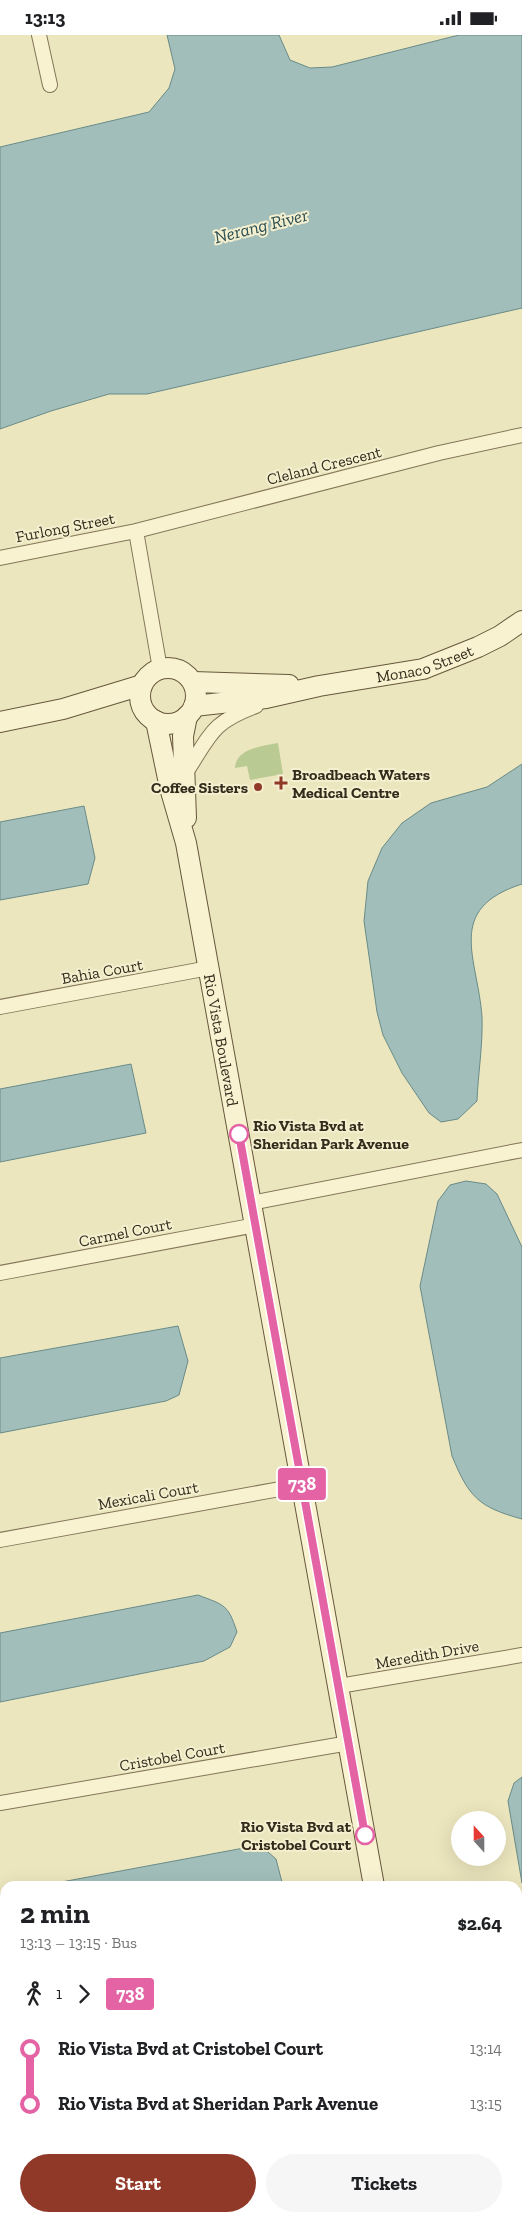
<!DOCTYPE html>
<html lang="en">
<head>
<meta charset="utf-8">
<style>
  :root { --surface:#fff; --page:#f6f6f6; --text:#202124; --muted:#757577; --accent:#913929 }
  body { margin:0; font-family:"Zilla Slab",serif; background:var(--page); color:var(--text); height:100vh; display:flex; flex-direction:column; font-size:19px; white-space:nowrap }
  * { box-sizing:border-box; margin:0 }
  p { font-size:16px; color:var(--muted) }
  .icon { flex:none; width:28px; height:28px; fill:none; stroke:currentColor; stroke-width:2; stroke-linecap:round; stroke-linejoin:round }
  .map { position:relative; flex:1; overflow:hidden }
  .details { position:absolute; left:0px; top:1846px; width:522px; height:341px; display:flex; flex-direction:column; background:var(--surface); border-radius:15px 15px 0 0; box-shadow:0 5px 20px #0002 }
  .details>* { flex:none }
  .badge { padding:0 10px; border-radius:4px; font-size:18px; line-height:32px }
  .needle { width:32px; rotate:339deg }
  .controls { position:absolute; left:451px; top:1776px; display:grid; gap:10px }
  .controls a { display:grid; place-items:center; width:55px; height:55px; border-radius:50%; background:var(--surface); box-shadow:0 5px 20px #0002; font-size:25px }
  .map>.badge { position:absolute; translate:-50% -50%; box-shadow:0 0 0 2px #fff }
  .legs { display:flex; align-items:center; gap:8px; height:55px; padding:0 20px; font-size:16px }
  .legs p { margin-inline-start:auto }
  .summary { display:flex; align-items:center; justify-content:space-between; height:85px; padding:0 20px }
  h1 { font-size:28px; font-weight:700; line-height:38px }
  .button { display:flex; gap:10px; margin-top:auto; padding:10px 20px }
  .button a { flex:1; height:58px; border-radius:30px; background:var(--accent); color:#fff; font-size:20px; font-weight:700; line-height:58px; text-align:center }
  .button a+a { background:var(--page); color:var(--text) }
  ul { padding:0 20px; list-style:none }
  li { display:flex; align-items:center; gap:18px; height:55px; font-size:19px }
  li i { display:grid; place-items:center; width:8px; height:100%; margin:0 6px; background:currentColor }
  li i::after { content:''; width:12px; height:12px; margin:-6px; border:4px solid; border-radius:50%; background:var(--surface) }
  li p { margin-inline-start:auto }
  li:first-child i { background:linear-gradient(#0000 50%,currentColor 0) }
  li:last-child i { background:linear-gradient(currentColor 50%,#0000 0) }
  .status { display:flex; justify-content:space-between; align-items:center; height:35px; padding:0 25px; background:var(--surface); direction:ltr }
  .status svg { height:14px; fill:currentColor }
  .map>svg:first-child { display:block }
  .green { fill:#baca93 }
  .water { fill:#a2beba; stroke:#698b88 }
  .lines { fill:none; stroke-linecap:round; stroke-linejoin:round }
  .street-casing { stroke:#847658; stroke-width:16 }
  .secondary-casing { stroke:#66573b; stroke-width:22 }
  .street { stroke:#f8f2d1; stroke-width:14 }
  .secondary { stroke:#f8f2d1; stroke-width:20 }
  .line-1-casing { stroke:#fff; stroke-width:11 }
  .line-1 { stroke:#e463a4; stroke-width:8 }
  .poi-dot { fill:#913929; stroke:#f4efce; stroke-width:2 }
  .stop-1-dot { fill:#fff; stroke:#e463a4; stroke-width:2.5 }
  .labels { text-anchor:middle; stroke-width:4; stroke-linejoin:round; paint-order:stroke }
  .street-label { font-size:16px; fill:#342b1c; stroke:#f4efce }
  .poi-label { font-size:16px; font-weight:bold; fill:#342b1c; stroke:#f4efce; text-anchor:start }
  .stop-label { font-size:16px; font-weight:bold; fill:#342b1c; stroke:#f4efce; text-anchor:start }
  .water-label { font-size:18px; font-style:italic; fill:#2b4f53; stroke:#f4efce }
</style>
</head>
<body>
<div class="status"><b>13:13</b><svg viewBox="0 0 49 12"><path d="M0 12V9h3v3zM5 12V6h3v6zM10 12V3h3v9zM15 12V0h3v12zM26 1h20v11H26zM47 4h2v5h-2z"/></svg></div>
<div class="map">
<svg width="522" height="2187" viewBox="0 0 522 2187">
  <rect width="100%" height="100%" fill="#ece6be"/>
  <!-- green -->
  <path class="green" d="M 278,708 L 283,739 L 250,745 L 247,731 L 235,733 C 236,713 263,711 278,708 Z"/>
  <!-- water -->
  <path class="water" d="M 167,0 L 279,0 L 290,25 L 310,33 L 332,32 L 459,0 L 522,0 L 522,273 L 147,359 L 109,359 L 51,376 L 0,394 L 0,112 L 149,77 L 169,53 L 175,34 Z
    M 522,729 L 522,849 C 444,874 478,923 482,982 C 483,1010 478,1039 477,1066 L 458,1084 L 441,1087 L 429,1078 L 402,1038 L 383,1000 L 377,977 L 364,886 L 368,846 L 382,813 L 402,788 L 431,768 L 487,752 Z
    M 84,771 L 95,823 L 88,849 L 0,865 L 0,787 Z
    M 131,1029 L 146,1098 L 0,1127 L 0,1054 Z
    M 466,1146 L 486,1149 L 497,1159 L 522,1212 L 522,1484 C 478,1472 469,1462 452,1421 L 420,1251 L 438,1166 L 450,1150 Z
    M 178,1291 L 188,1326 L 179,1360 L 166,1366 L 0,1398 L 0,1323 Z
    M 198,1560 C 224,1570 228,1569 237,1597 L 230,1612 L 204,1626 L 0,1667 L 0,1598 Z
    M 522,1742 L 522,1848 L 508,1766 L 514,1748 Z
    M 260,1810 L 276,1824 L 283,1851 L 40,1851 Z
    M 5,1858 L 5,1936 L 0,1937 L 0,1859 Z
    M 5,2123 L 5,2182 L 104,2183 L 79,2187 L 0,2187 L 0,2124 Z"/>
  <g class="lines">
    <defs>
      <path id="street" d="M 39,0 L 50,50
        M 136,496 L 160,634
        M 0,523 L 136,496 L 439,418 L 522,400
        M 185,739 C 211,700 210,688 256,671
        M 0,972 L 209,933
        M 251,1168 L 522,1115
        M 0,1238 L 256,1190
        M 0,1505 L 302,1450
        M 339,1651 L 522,1620
        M 0,1768 L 349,1708
        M 518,2132 L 522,2131"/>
      <g id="secondary">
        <circle cx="168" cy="661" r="28"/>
        <path d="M 193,647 L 289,650"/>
        <path id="s1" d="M 194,671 L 266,663 L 319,651 L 423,634 L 478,612 L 500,601 L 522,586"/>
        <path id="s2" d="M 156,686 L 170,753 L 186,808 L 374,1851"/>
        <path d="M 0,687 L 63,674 L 142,650"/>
        <path d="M 186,783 L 183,701 L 187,681"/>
        <path d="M 434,2182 L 435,2187"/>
      </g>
    </defs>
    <!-- street casing -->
    <use href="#street" class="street-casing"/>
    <!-- secondary casing -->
    <use href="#secondary" class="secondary-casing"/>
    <!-- street -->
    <use href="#street" class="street"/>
    <!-- secondary -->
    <use href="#secondary" class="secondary"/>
  </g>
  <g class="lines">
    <defs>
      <path id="line-1" d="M 239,1099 L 365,1800"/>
    </defs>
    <!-- line-1 casing -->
    <use href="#line-1" class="line-1-casing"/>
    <!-- line-1 -->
    <use href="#line-1" class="line-1"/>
  </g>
  <!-- markers -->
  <g class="poi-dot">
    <path d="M278.5 740.5h5v5h5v5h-5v5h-5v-5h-5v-5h5z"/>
    <circle cx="258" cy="752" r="5"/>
  </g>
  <g class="stop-1-dot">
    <circle cx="239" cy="1099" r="9"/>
    <circle cx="365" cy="1800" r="9"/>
  </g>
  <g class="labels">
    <!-- street labels -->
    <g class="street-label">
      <text transform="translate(324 430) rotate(-14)" y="6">Cleland Crescent</text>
      <text transform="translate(65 492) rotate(-11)" y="6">Furlong Street</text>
      <text dy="6" stroke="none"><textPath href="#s1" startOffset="235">Monaco Street</textPath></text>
      <text transform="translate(102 936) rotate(-10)" y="6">Bahia Court</text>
      <text dy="6" stroke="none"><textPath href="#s2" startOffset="326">Rio Vista Boulevard</textPath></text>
      <text transform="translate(125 1197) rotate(-11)" y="6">Carmel Court</text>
      <text transform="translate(148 1460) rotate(-10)" y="6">Mexicali Court</text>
      <text transform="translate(427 1619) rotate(-10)" y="6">Meredith Drive</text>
      <text transform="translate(172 1721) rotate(-10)" y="6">Cristobel Court</text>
    </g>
    <!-- poi labels -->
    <g class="poi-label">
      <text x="292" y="745">Broadbeach Waters<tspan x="292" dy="18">Medical Centre</tspan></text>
      <text x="248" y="758" text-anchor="end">Coffee Sisters</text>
    </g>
    <!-- stop labels -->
    <g class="stop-label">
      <text x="253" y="1096">Rio Vista Bvd at<tspan x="253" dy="18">Sheridan Park Avenue</tspan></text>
      <text x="351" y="1797" text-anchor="end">Rio Vista Bvd at<tspan x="351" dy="18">Cristobel Court</tspan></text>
    </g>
    <!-- water labels -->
    <g class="water-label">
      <text transform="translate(261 191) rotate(-14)" y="6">Nerang River</text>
    </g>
  </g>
</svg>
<div class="controls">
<a><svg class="needle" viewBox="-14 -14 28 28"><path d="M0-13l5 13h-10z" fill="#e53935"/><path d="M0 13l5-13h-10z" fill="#757577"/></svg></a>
</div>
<b class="badge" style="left:302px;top:1449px;background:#e463a4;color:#fff">738</b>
<section class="details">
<div class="summary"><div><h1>2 min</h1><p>13:13 – 13:15 · Bus</p></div><b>$2.64</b></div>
<div class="legs"><svg class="icon" aria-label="walk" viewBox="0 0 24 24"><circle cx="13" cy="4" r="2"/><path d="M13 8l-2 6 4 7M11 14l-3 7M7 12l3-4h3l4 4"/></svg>1<svg class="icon" aria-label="forward" viewBox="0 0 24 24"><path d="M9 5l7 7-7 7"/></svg><b class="badge" style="background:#e463a4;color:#fff">738</b></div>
<ul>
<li><i style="color:#e463a4"></i><b>Rio Vista Bvd at Cristobel Court</b><p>13:14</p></li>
<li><i style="color:#e463a4"></i><b>Rio Vista Bvd at Sheridan Park Avenue</b><p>13:15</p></li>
</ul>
<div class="button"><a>Start</a><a>Tickets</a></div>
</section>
</div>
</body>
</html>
